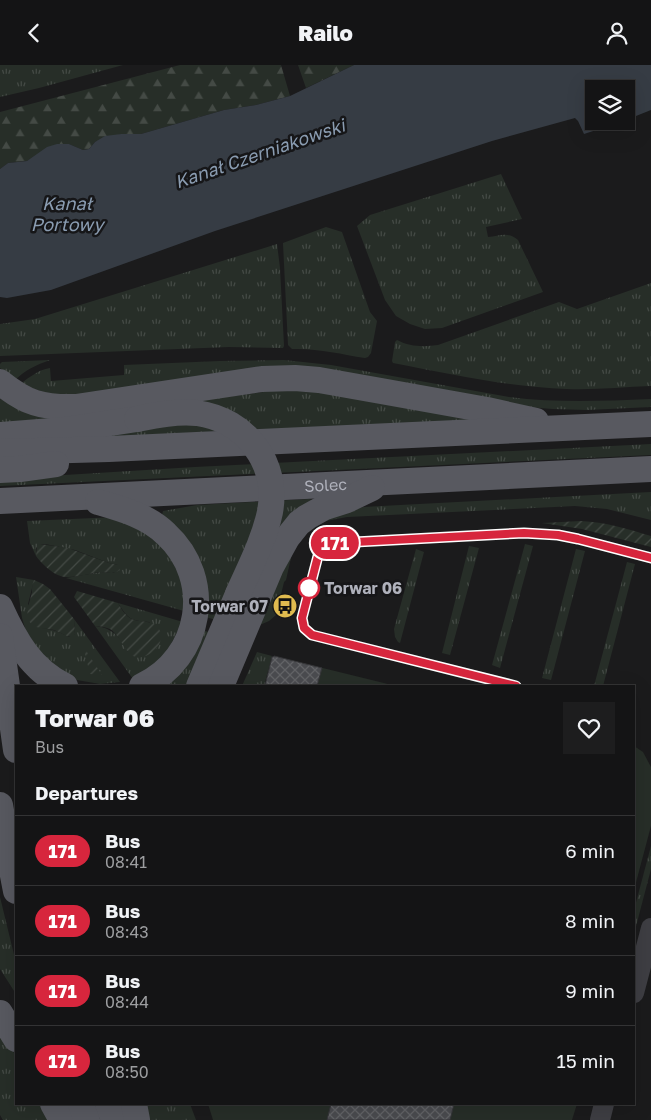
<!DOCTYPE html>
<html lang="en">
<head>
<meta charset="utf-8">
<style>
  :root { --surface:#141415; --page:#1d1d1e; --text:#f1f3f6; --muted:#9d9ea0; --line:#333334 }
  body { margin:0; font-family:"Golos Text",sans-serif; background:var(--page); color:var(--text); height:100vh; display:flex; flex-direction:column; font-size:19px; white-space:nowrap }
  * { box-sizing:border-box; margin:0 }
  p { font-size:16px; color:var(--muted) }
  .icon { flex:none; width:28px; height:28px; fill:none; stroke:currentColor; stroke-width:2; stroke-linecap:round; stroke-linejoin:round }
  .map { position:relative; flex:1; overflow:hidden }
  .drawer { position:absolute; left:15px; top:620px; width:620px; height:420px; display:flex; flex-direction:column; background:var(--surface); border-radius:0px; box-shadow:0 5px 20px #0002,0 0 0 1px var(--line) }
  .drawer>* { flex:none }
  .badge { padding:0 10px; border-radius:16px; font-size:18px; line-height:32px }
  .buttons { position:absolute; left:585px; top:15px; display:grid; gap:10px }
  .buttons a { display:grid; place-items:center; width:50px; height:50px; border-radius:0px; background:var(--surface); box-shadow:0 5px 20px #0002,0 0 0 1px var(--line); font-size:25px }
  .map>.badge { position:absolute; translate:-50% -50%; box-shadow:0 0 0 2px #fff }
  h2 { padding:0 20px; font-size:19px; line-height:45px }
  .round { display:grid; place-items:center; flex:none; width:52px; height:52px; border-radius:0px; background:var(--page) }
  .headline { display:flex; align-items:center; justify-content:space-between; height:85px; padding:0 20px }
  h1 { font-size:24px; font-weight:800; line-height:38px }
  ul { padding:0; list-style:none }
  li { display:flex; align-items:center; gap:15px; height:70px; padding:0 20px; border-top:1px solid var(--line) }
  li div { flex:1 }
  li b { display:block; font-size:19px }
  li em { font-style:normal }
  li .badge { min-width:55px; font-weight:700; text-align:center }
  header { display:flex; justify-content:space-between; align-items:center; height:65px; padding:0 20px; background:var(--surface); font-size:22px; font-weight:800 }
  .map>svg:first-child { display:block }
  .grass { fill:url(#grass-tufts) }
  .forest { fill:url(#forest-firs) }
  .garden { fill:url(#garden-furrows) }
  .pitch { fill:#272e28 }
  .water { fill:#363c44 }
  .building { fill:url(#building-cross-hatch); stroke:#353538 }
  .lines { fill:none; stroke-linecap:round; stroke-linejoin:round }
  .minor { stroke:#3e3e43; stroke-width:20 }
  .major { stroke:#585960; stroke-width:26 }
  .major-bridge { stroke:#585960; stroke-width:26 }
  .line-casing { stroke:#fff; stroke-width:11 }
  .line { stroke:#d7263d; stroke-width:8 }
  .stop-dot { fill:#fff; stroke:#d7263d; stroke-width:2.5 }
  .labels { text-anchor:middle; stroke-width:5; stroke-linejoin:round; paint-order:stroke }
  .street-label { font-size:16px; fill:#afb1bb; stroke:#161618 }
  .stop-label { font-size:16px; font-weight:bold; fill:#afb1bb; stroke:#161618; text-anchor:start }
  .poi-label { font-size:16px; font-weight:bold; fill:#afb1bb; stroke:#161618; text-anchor:end }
  .water-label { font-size:18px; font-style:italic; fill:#8a9cb1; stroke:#161618 }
</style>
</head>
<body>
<header><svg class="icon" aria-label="back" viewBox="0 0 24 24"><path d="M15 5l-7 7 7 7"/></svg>Railo<svg class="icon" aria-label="person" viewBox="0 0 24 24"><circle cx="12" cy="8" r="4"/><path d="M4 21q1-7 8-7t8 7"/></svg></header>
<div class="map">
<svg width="651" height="1055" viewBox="0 0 651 1055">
  <defs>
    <pattern id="grass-tufts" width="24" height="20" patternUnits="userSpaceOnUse" patternTransform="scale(1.25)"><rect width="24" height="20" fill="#272e28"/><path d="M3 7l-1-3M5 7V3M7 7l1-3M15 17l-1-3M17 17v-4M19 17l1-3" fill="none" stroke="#444a45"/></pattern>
    <pattern id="forest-firs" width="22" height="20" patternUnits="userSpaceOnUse" patternTransform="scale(1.25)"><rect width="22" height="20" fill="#272e28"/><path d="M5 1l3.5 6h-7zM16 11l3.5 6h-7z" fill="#444a45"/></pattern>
    <pattern id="garden-furrows" width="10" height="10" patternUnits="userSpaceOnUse" patternTransform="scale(1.25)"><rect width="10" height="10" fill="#272e28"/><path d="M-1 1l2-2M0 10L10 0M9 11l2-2" fill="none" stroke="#444a45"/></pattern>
    <pattern id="building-cross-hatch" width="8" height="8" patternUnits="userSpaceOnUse" patternTransform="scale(1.25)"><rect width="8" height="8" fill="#4a4b4f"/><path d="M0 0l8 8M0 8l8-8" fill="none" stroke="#626366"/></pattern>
  </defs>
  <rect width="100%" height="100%" fill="#1b1b1c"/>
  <!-- grass -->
  <path class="grass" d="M 0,0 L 123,0 L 39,23 L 0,32 Z
    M 501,109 L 522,154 L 486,162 L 488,172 C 500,171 507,166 518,175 L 543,227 L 442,263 L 425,264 L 410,259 L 396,251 L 385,235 L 357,161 L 370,150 Z
    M 326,162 L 342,167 L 370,247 L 377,256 L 371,288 L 368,292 L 365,293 C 341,289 317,283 292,284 L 288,280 L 283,178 Z
    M 277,179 L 280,203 L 284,281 L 283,283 L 229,282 L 0,291 L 0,259 L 35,254 Z
    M 651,218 L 651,321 C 623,322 595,325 567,324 C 508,322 450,309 393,298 L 392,296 L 395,277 L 397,275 C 410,282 424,282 438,280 L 559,237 L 577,244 Z
    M 50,295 C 36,300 25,305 14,316 L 0,303 L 0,299 L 2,297 Z
    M 284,295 L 331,300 L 509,332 C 556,338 603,336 651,334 L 651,342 L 587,345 L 553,344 L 513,341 L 323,307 L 59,333 L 20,319 C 30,312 38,305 50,303 L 51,316 L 124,310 L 124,300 L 220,296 Z
    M 294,323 L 475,355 L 258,370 L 140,343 Z
    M 0,334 L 48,352 L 48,357 L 0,360 Z
    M 178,358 L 204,359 L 223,366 L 66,375 Z
    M 651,379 L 651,390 L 0,421 L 0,414 L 195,402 Z
    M 651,427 L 651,455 L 607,444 L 575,441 L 347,452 L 326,456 L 317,461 L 306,469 L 292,488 L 286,515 L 284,517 L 276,550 L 269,556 L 255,562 L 278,506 L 312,460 L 363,442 Z
    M 309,434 L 312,435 L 234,560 L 66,513 L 101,507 L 114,508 L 118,500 L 109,498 L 75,485 L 45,479 L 40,479 L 36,483 L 36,491 L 30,478 L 27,456 L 162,450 L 163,446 L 197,440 Z
    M 525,479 L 533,481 L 500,603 L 492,600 Z
    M 469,481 L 479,483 L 450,590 L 442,588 Z
    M 416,484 L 424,487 L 400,578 L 398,577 L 395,572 L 394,564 Z
    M 576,484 L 585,486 L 551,615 L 542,613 Z
    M 627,497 L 635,499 L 603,621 L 594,621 Z
    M 16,512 L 34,515 L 28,539 L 42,563 C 52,564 60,567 69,572 L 75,569 L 74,554 L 120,617 L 100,619 L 77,615 L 66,610 L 43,593 L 26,566 L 22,553 Z
    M 118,538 L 183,557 L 162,595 L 133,614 L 95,561 C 113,563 120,572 128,587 L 150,557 C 131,556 128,554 118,538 Z
    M 203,565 L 211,568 L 189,621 L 163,621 Z
    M 257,587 L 272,591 L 264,621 L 242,621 Z
    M 651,781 L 651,804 L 634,869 L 634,845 Z
    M 0,832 L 16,898 L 16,929 L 0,904 Z
    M 0,967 L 16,991 L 16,1039 L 45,1039 L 54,1055 L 3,1055 L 0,1050 Z
    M 144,1039 L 190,1039 L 196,1055 L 148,1055 Z"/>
  <!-- forest -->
  <path class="forest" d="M 180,0 L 281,0 L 290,31 L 256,40 L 224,45 L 141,69 L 121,69 L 95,77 L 89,84 L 83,85 L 69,79 L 34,92 L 27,96 L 8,98 L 0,104 L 0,47 Z
    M 298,0 L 354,0 L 306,23 Z"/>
  <!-- garden -->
  <path class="garden" d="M 581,456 C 605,457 628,464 651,471 L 651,482 L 582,464 L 542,458 Z
    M 40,479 L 68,483 L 109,498 L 118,500 L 120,505 C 112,510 109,507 101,507 C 90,508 79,512 68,512 C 56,513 43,500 36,491 L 37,480 Z
    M 34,515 L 43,519 L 50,524 L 63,540 L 74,554 L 75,569 L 72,572 C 66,572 60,567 54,565 C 47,563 40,564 34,561 C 22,554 30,537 32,527 C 32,523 32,519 34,515 Z
    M 77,526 L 118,538 C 121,543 124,549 130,553 C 139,559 155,553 160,566 C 161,568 162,571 161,573 C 160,580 156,586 150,589 C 126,602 126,575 110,564 C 105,562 100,561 95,561 L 74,532 Z
    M 83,581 L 102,610 L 90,609 Z"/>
  <!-- pitch -->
  <path class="pitch" d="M 274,591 L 396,621 L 265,621 L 272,592 Z
    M 634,681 L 643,687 L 651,702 L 651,761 L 634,825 Z
    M 208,1039 L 577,1039 L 572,1055 L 213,1055 Z"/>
  <!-- water -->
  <path class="water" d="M 354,0 L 651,0 L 651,45 L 626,55 L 626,24 L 594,24 L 594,56 L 624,56 L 584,69 L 578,56 L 575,53 L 492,76 L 215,166 L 51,225 L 7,233 L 0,232 L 0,104 L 8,98 L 27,96 L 47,82 L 57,79 L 69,79 L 83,85 L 89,84 L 95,77 L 105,71 L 121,69 L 141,69 L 224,45 L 256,40 L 290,31 Z"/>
  <!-- building -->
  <path class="building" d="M 274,591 L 322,603 L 317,621 L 265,621 L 272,592 L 273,592 Z
    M 331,1039 L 454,1039 L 450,1055 L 327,1055 Z"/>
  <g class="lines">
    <!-- minor -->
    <path class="minor" d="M 634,928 L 651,863
      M 600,1055 L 604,1039"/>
    <!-- major -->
    <g class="major">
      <path d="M 0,317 C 26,338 42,343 76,342 L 262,314 L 295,313 L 319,315 L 381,326 L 487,345 L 536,356"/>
      <path d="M 0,370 L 65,365 L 137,354"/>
      <path d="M 0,387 L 109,384 L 651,359"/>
      <path d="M 0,405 L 20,404 L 56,399"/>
      <path id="s1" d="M 0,436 L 651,404"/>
      <path d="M 98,437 C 122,444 148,451 166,469 C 215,514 202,593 142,621"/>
      <path d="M 0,542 C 15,575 31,605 65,621"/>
      <path d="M 0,571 L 16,685"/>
      <path d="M 199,621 L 238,529"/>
      <path d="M 221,621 L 271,502 L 287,473 L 299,458 L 307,452 L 325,442 L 347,435 L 372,423"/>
      <path d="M 0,740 L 5,769 L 16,826"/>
      <path d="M 0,948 L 16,974"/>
      <path d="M 53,1039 L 62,1055"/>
      <path d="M 81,1039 L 87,1055"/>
      <path d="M 108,1039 L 114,1055"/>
      <path d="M 134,1039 L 137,1055"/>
    </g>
    <!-- major-bridge -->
    <path class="major-bridge" d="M 137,354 C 157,350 177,346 197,348 C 246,355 279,398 270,447 C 264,475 250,502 238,529"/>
  </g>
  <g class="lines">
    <defs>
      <path id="line" d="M 516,621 L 312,570 L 304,563 L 302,553 L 318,491 L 320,487 L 327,480 L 336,478 L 374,476 L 524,468 L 558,470 L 578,474 L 651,493"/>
    </defs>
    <!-- line casing -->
    <use href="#line" class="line-casing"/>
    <!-- line -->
    <use href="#line" class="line"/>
  </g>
  <!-- icons -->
  <defs>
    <symbol id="bus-disc" viewBox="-11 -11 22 22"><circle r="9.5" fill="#e0bb4f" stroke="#161618"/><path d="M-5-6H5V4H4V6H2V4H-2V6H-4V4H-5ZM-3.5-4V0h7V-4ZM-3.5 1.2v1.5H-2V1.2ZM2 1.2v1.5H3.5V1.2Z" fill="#111"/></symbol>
  </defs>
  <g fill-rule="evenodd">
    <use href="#bus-disc" x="271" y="527" width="28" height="28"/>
  </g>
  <!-- markers -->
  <circle class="stop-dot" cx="309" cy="523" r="10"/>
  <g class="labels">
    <!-- street labels -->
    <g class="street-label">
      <text dy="6" stroke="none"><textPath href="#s1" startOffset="326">Solec</textPath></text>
    </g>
    <!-- stop labels -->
    <g class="stop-label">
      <text x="324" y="529">Torwar 06</text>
    </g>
    <!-- poi labels -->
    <g class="poi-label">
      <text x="268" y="547">Torwar 07</text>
    </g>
    <!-- water labels -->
    <g class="water-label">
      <text transform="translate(260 89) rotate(-19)" y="6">Kanał Czerniakowski</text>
      <text x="67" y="145">Kanał<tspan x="67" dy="21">Portowy</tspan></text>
    </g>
  </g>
</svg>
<div class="buttons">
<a><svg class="icon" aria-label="layers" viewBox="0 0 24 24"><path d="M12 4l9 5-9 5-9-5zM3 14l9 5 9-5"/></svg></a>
</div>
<b class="badge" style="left:335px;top:478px;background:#d7263d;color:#fff">171</b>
<section class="drawer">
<div class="headline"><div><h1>Torwar 06</h1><p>Bus</p></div><a class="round"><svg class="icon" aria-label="heart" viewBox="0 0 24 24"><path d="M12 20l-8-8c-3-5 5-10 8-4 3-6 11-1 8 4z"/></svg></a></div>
<h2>Departures</h2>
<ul>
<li><span class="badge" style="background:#d7263d;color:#fff">171</span><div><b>Bus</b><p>08:41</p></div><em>6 min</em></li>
<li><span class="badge" style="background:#d7263d;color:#fff">171</span><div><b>Bus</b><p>08:43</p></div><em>8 min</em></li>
<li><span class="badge" style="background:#d7263d;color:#fff">171</span><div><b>Bus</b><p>08:44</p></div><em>9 min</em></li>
<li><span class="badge" style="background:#d7263d;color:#fff">171</span><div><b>Bus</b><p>08:50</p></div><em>15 min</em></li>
</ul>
</section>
</div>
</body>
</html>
